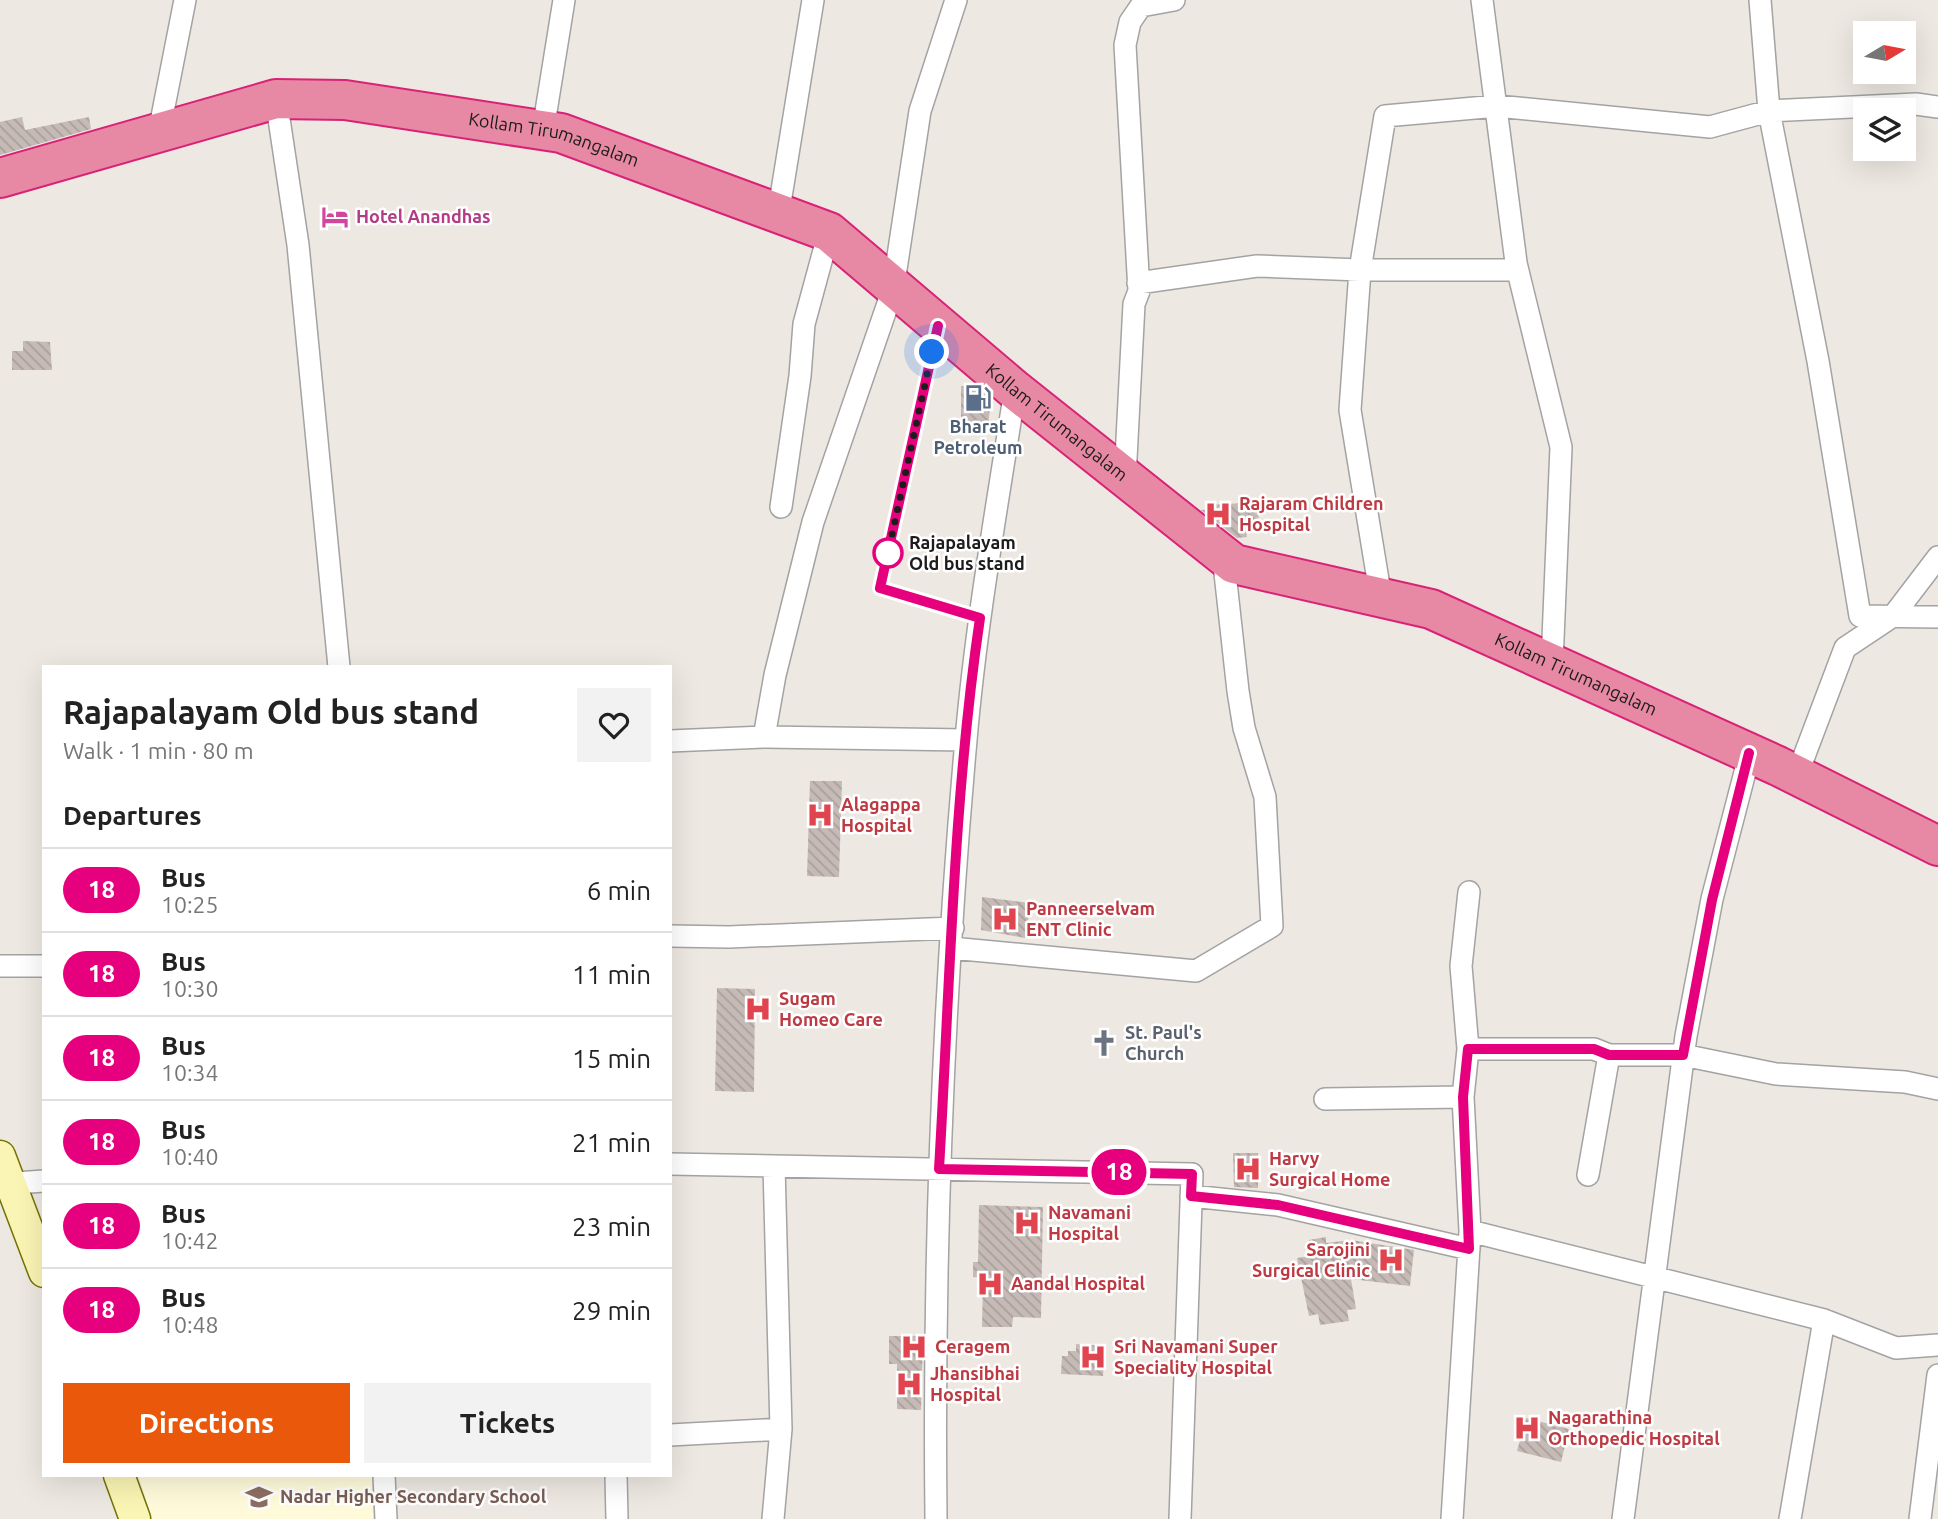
<!DOCTYPE html>
<html lang="en">
<head>
<meta charset="utf-8">
<style>
  :root { --surface:#fff; --page:#f2f2f2; --text:#222; --muted:#767676; --line:#e0e0e0; --accent:#ea580c }
  body { margin:0; font-family:Ubuntu,sans-serif; background:var(--page); color:var(--text); height:100vh; display:flex; flex-direction:column; font-size:26px; white-space:nowrap }
  * { box-sizing:border-box; margin:0 }
  p { font-size:23px; color:var(--muted) }
  .icon { flex:none; width:38px; height:38px; fill:none; stroke:currentColor; stroke-width:2; stroke-linecap:round; stroke-linejoin:round }
  .map { position:relative; flex:1; overflow:hidden }
  .drawer { position:absolute; left:42px; top:665px; width:630px; height:812px; display:flex; flex-direction:column; background:var(--surface); border-radius:0px; box-shadow:0 7px 28px #0002 }
  .drawer>* { flex:none }
  .badge { padding:0 14px; border-radius:23px; font-size:24px; line-height:46px }
  .needle { width:46px; rotate:80deg }
  .tools { position:absolute; left:1853px; top:21px; display:grid; gap:14px }
  .tools a { display:grid; place-items:center; width:63px; height:63px; border-radius:0px; background:var(--surface); box-shadow:0 7px 28px #0002; font-size:35px }
  .you { position:absolute; width:35px; height:35px; margin:-18px; border:5px solid #fff; border-radius:50%; background:#1a73e8; box-shadow:0 0 0 10px #1a73e833 }
  .map>.badge { position:absolute; translate:-50% -50%; box-shadow:0 0 0 4px #fff }
  h2 { padding:0 21px; font-size:26px; line-height:63px }
  .round { display:grid; place-items:center; flex:none; width:74px; height:74px; border-radius:0px; background:var(--page) }
  .summary { display:flex; align-items:center; justify-content:space-between; height:119px; padding:0 21px }
  h1 { font-size:33px; font-weight:600; line-height:52px }
  .cta { display:flex; gap:14px; margin-top:auto; padding:14px 21px }
  .cta a { flex:1; height:80px; border-radius:0px; background:var(--accent); color:#fff; font-size:28px; font-weight:600; line-height:80px; text-align:center }
  .cta a+a { background:var(--page); color:var(--text) }
  ul { padding:0; list-style:none }
  li { display:flex; align-items:center; gap:21px; height:84px; padding:0 21px; border-top:2px solid var(--line) }
  li div { flex:1 }
  li b { display:block; font-size:26px }
  li em { font-style:normal }
  li .badge { min-width:77px; font-weight:700; text-align:center }
  .map>svg:first-child { display:block }
  .education { fill:#fffbda }
  .building { fill:url(#building-back-hatch) }
  .lines { fill:none; stroke-linecap:round; stroke-linejoin:round }
  .lane-casing { stroke:#a3a3a3; stroke-width:14 }
  .street-casing { stroke:#a3a3a3; stroke-width:24 }
  .secondary-casing { stroke:#737204; stroke-width:33 }
  .highway-casing { stroke:#d92276; stroke-width:42 }
  .lane { stroke:#fff; stroke-width:10 }
  .street { stroke:#fff; stroke-width:21 }
  .secondary { stroke:#faf5b4; stroke-width:30 }
  .highway { stroke:#e788a5; stroke-width:38 }
  .line-casing { stroke:#fff; stroke-width:16 }
  .line { stroke:#e6007e; stroke-width:10 }
  .walk { stroke:#1c1c1c; stroke-width:7; stroke-dasharray:0 12.6 }
  .stop-dot { fill:#fff; stroke:#e6007e; stroke-width:3.5 }
  .labels { text-anchor:middle; stroke-width:5; stroke-linejoin:round; paint-order:stroke }
  .street-label { font-size:18px; fill:#1c1c1c; stroke:#fff }
  .hotel-label { font-size:18px; font-weight:bold; fill:#b23c85; stroke:#fff; text-anchor:start }
  .service-label { font-size:18px; font-weight:bold; fill:#4e5e75; stroke:#fff }
  .health-label { font-size:18px; font-weight:bold; fill:#be3a42; stroke:#fff; text-anchor:start }
  .stop-label { font-size:18px; font-weight:bold; fill:#1c1c1c; stroke:#fff; text-anchor:start }
  .worship-label { font-size:18px; font-weight:bold; fill:#5b616d; stroke:#fff; text-anchor:start }
  .education-label { font-size:18px; font-weight:bold; fill:#785e54; stroke:#fff; text-anchor:start }
</style>
</head>
<body>
<div class="map">
<svg width="1938" height="1519" viewBox="0 0 1938 1519">
  <defs>
    <pattern id="building-back-hatch" width="6" height="6" patternUnits="userSpaceOnUse" patternTransform="scale(1.75)"><rect width="6" height="6" fill="#c5bab5"/><path d="M-1 5l2 2M0 0l6 6M5-1l2 2" fill="none" stroke="#a99f9b"/></pattern>
  </defs>
  <rect width="100%" height="100%" fill="#eee8e2"/>
  <!-- education -->
  <path class="education" d="M 138,1475 L 372,1475 L 373,1519 L 152,1519 Z"/>
  <!-- building -->
  <path class="building" d="M 22,117 L 25,130 L 89,117 L 91,129 L 0,155 L 0,122 Z
    M 23,341 L 50,342 L 52,370 L 12,370 L 12,351 L 23,351 Z
    M 961,386 L 977,387 L 991,400 L 988,425 L 961,420 Z
    M 1258,502 L 1259,524 L 1254,525 L 1254,530 L 1246,531 L 1247,537 L 1237,538 L 1201,510 L 1211,509 L 1211,505 Z
    M 810,781 L 842,781 L 839,877 L 807,876 Z
    M 982,897 L 1031,903 L 1025,938 L 981,930 Z
    M 717,988 L 755,989 L 754,1092 L 715,1091 Z
    M 1233,1153 L 1258,1153 L 1258,1188 L 1234,1187 Z
    M 979,1205 L 1043,1207 L 1041,1318 L 1013,1317 L 1012,1327 L 982,1327 L 983,1278 L 973,1277 L 973,1262 L 978,1262 Z
    M 1326,1237 L 1326,1243 L 1351,1240 L 1414,1250 L 1410,1286 L 1351,1279 L 1356,1309 L 1347,1310 L 1349,1321 L 1320,1325 L 1318,1314 L 1309,1316 L 1297,1258 L 1311,1256 L 1309,1240 Z
    M 889,1336 L 923,1336 L 921,1410 L 897,1409 L 897,1364 L 889,1364 Z
    M 1076,1344 L 1105,1346 L 1103,1376 L 1061,1374 L 1062,1356 L 1068,1356 L 1068,1351 L 1076,1351 Z
    M 1526,1418 L 1569,1429 L 1561,1462 L 1517,1451 Z"/>
  <g class="lines">
    <defs>
      <path id="lane" d="M 936,334 L 880,588 L 980,618"/>
      <path id="street" d="M 1760,0 L 1769,111 L 1818,361 L 1860,616 L 1938,617
        M 276,99 L 298,245 L 339,667
        M 543,130 L 564,0
        M 159,132 L 185,0
        M 778,215 L 813,0
        M 1516,263 L 1561,447 L 1552,663
        M 1138,283 L 1257,266 L 1360,270 L 1517,270 L 1482,0
        M 1125,478 L 1134,304 L 1139,291 L 1125,45 L 1130,22 L 1141,6 L 1174,0
        M 781,507 L 800,376 L 804,324 L 829,232
        M 1381,598 L 1350,410 L 1360,270 L 1385,116 L 1497,106 L 1710,127 L 1769,111 L 1916,104 L 1938,107
        M 764,737 L 775,675 L 813,522 L 893,289 L 920,111 L 956,0
        M 670,741 L 764,737 L 966,740
        M 1797,775 L 1845,648 L 1893,616 L 1938,557
        M 1469,892 L 1461,966 L 1468,1049 L 1463,1097 L 1470,1231
        M 670,936 L 729,937 L 953,928
        M 951,948 L 1196,971 L 1272,926 L 1265,797 L 1244,728 L 1238,691 L 1223,555
        M 0,966 L 44,966
        M 1468,1049 L 1594,1049 L 1609,1055 L 1683,1055 L 1776,1074 L 1905,1082 L 1938,1089
        M 1325,1099 L 1463,1097
        M 670,1164 L 1192,1174 L 1180,1519
        M 1588,1175 L 1609,1055
        M 0,1184 L 44,1181
        M 1191,1196 L 1278,1205 L 1469,1249
        M 1824,1320 L 1896,1348 L 1938,1345
        M 670,1435 L 781,1429 L 774,1166
        M 384,1475 L 386,1519
        M 616,1475 L 617,1519
        M 773,1519 L 781,1429
        M 936,1519 C 933,1259 943,998 966,740 C 976,623 997,507 1015,390
        M 1452,1519 L 1470,1231 L 1824,1320 L 1790,1519
        M 1623,1519 L 1686,1036 L 1712,899 L 1750,753
        M 1920,1519 L 1938,1375"/>
      <path id="secondary" d="M 0,1156 L 44,1272
        M 119,1475 L 135,1519"/>
      <g id="highway">
        <path id="s1" d="M 0,178 L 276,99 L 345,100 L 561,133 L 829,232 L 1015,390 L 1234,564 L 1431,609 L 1778,766 L 1938,846"/>
      </g>
    </defs>
    <!-- lane casing -->
    <use href="#lane" class="lane-casing"/>
    <!-- street casing -->
    <use href="#street" class="street-casing"/>
    <!-- secondary casing -->
    <use href="#secondary" class="secondary-casing"/>
    <!-- highway casing -->
    <use href="#highway" class="highway-casing"/>
    <!-- lane -->
    <use href="#lane" class="lane"/>
    <!-- street -->
    <use href="#street" class="street"/>
    <!-- secondary -->
    <use href="#secondary" class="secondary"/>
    <!-- highway -->
    <use href="#highway" class="highway"/>
  </g>
  <g class="lines">
    <defs>
      <path id="line" d="M 938,326 L 880,588 L 980,618 C 953,800 950,986 939,1169 L 1192,1174 L 1191,1196 L 1278,1205 L 1469,1249 L 1463,1097 L 1468,1049 L 1594,1049 L 1609,1055 L 1683,1055 L 1712,900 L 1749,753"/>
    </defs>
    <!-- line casing -->
    <use href="#line" class="line-casing"/>
    <!-- line -->
    <use href="#line" class="line"/>
    <!-- walk -->
    <path class="walk" d="M 888,553 L 886,562 L 932,352"/>
  </g>
  <!-- icons -->
  <defs>
    <symbol id="hotel-bare" viewBox="-9 -9 18 18"><path d="M-6-4.5h1.5V1H6V5H4.5V3h-9V5H-6ZM-4 0a1.8 1.8 0 1 1 3.6 0ZM.5 0V-2.5h3Q6-2.5 6 0Z" fill="#d1479c" stroke="#fff" stroke-width="2.5" paint-order="stroke"/></symbol>
    <symbol id="fuel-bare" viewBox="-9 -9 18 18"><path d="M-5.5-6h7V0h2V4h1.3V-2.5L3-4.5l.8-.8L6-3V5H2.5V1h-1V6h-7ZM-4.2-4.7v3.2H.2V-4.7Z" fill="#5c6f8a" stroke="#fff" stroke-width="2.5" paint-order="stroke"/></symbol>
    <symbol id="hospital-bare" viewBox="-9 -9 18 18"><path d="M-5-5h3v3.5h4V-5h3V5h-3V1.5h-4V5h-3Z" fill="#e0444e" stroke="#fff" stroke-width="2.5" paint-order="stroke"/></symbol>
    <symbol id="church-bare" viewBox="-9 -9 18 18"><path d="M-1.2-6h2.4v3.5h3.3v2.4h-3.3V6h-2.4V-.1h-3.3v-2.4h3.3Z" fill="#6b7280" stroke="#fff" stroke-width="2.5" paint-order="stroke"/></symbol>
    <symbol id="school-bare" viewBox="-9 -9 18 18"><path d="M0-5L7-2L0 1L-7-2ZM-4 1L0 2.5L4 1V4Q0 6-4 4Z" fill="#8d6e63" stroke="#fff" stroke-width="2.5" paint-order="stroke"/></symbol>
  </defs>
  <g fill-rule="evenodd">
    <use href="#hotel-bare" x="316" y="198" width="38" height="38"/>
    <use href="#fuel-bare" x="959" y="379" width="38" height="38"/>
    <use href="#hospital-bare" x="1199" y="495" width="38" height="38"/>
    <use href="#hospital-bare" x="801" y="796" width="38" height="38"/>
    <use href="#hospital-bare" x="986" y="900" width="38" height="38"/>
    <use href="#hospital-bare" x="739" y="990" width="38" height="38"/>
    <use href="#church-bare" x="1085" y="1024" width="38" height="38"/>
    <use href="#hospital-bare" x="1229" y="1150" width="38" height="38"/>
    <use href="#hospital-bare" x="1008" y="1204" width="38" height="38"/>
    <use href="#hospital-bare" x="1372" y="1241" width="38" height="38"/>
    <use href="#hospital-bare" x="971" y="1265" width="38" height="38"/>
    <use href="#hospital-bare" x="895" y="1328" width="38" height="38"/>
    <use href="#hospital-bare" x="1074" y="1338" width="38" height="38"/>
    <use href="#hospital-bare" x="890" y="1365" width="38" height="38"/>
    <use href="#hospital-bare" x="1508" y="1409" width="38" height="38"/>
    <use href="#school-bare" x="240" y="1478" width="38" height="38"/>
  </g>
  <!-- markers -->
  <circle class="stop-dot" cx="888" cy="553" r="14"/>
  <g class="labels">
    <!-- street labels -->
    <g class="street-label">
      <text dy="6" stroke="none"><textPath href="#s1" startOffset="569">Kollam Tirumangalam</textPath></text>
      <text dy="6" stroke="none"><textPath href="#s1" startOffset="1157">Kollam Tirumangalam</textPath></text>
      <text dy="6" stroke="none"><textPath href="#s1" startOffset="1745">Kollam Tirumangalam</textPath></text>
    </g>
    <!-- hotel labels -->
    <g class="hotel-label">
      <text x="356" y="223">Hotel Anandhas</text>
    </g>
    <!-- service labels -->
    <g class="service-label">
      <text x="978" y="433">Bharat<tspan x="978" dy="21">Petroleum</tspan></text>
    </g>
    <!-- health labels -->
    <g class="health-label">
      <text x="1239" y="510">Rajaram Children<tspan x="1239" dy="21">Hospital</tspan></text>
      <text x="841" y="811">Alagappa<tspan x="841" dy="21">Hospital</tspan></text>
      <text x="1026" y="915">Panneerselvam<tspan x="1026" dy="21">ENT Clinic</tspan></text>
      <text x="779" y="1005">Sugam<tspan x="779" dy="21">Homeo Care</tspan></text>
      <text x="1269" y="1165">Harvy<tspan x="1269" dy="21">Surgical Home</tspan></text>
      <text x="1048" y="1219">Navamani<tspan x="1048" dy="21">Hospital</tspan></text>
      <text x="1370" y="1256" text-anchor="end">Sarojini<tspan x="1370" dy="21">Surgical Clinic</tspan></text>
      <text x="1011" y="1290">Aandal Hospital</text>
      <text x="935" y="1353">Ceragem</text>
      <text x="1114" y="1353">Sri Navamani Super<tspan x="1114" dy="21">Speciality Hospital</tspan></text>
      <text x="930" y="1380">Jhansibhai<tspan x="930" dy="21">Hospital</tspan></text>
      <text x="1548" y="1424">Nagarathina<tspan x="1548" dy="21">Orthopedic Hospital</tspan></text>
    </g>
    <!-- stop labels -->
    <g class="stop-label">
      <text x="909" y="549">Rajapalayam<tspan x="909" dy="21">Old bus stand</tspan></text>
    </g>
    <!-- worship labels -->
    <g class="worship-label">
      <text x="1125" y="1039">St. Paul's<tspan x="1125" dy="21">Church</tspan></text>
    </g>
    <!-- education labels -->
    <g class="education-label">
      <text x="280" y="1503">Nadar Higher Secondary School</text>
    </g>
  </g>
</svg>
<div class="tools">
<a><svg class="needle" viewBox="-14 -14 28 28"><path d="M0-13l5 13h-10z" fill="#e53935"/><path d="M0 13l5-13h-10z" fill="#767676"/></svg></a>
<a><svg class="icon" aria-label="layers" viewBox="0 0 24 24"><path d="M12 4l9 5-9 5-9-5zM3 14l9 5 9-5"/></svg></a>
</div>
<div class="you" style="left:932px;top:352px"></div>
<b class="badge" style="left:1119px;top:1172px;background:#e6007e;color:#fff">18</b>
<section class="drawer">
<div class="summary"><div><h1>Rajapalayam Old bus stand</h1><p>Walk · 1 min · 80 m</p></div><a class="round"><svg class="icon" aria-label="heart" viewBox="0 0 24 24"><path d="M12 20l-8-8c-3-5 5-10 8-4 3-6 11-1 8 4z"/></svg></a></div>
<h2>Departures</h2>
<ul>
<li><span class="badge" style="background:#e6007e;color:#fff">18</span><div><b>Bus</b><p>10:25</p></div><em>6 min</em></li>
<li><span class="badge" style="background:#e6007e;color:#fff">18</span><div><b>Bus</b><p>10:30</p></div><em>11 min</em></li>
<li><span class="badge" style="background:#e6007e;color:#fff">18</span><div><b>Bus</b><p>10:34</p></div><em>15 min</em></li>
<li><span class="badge" style="background:#e6007e;color:#fff">18</span><div><b>Bus</b><p>10:40</p></div><em>21 min</em></li>
<li><span class="badge" style="background:#e6007e;color:#fff">18</span><div><b>Bus</b><p>10:42</p></div><em>23 min</em></li>
<li><span class="badge" style="background:#e6007e;color:#fff">18</span><div><b>Bus</b><p>10:48</p></div><em>29 min</em></li>
</ul>
<div class="cta"><a>Directions</a><a>Tickets</a></div>
</section>
</div>
</body>
</html>
